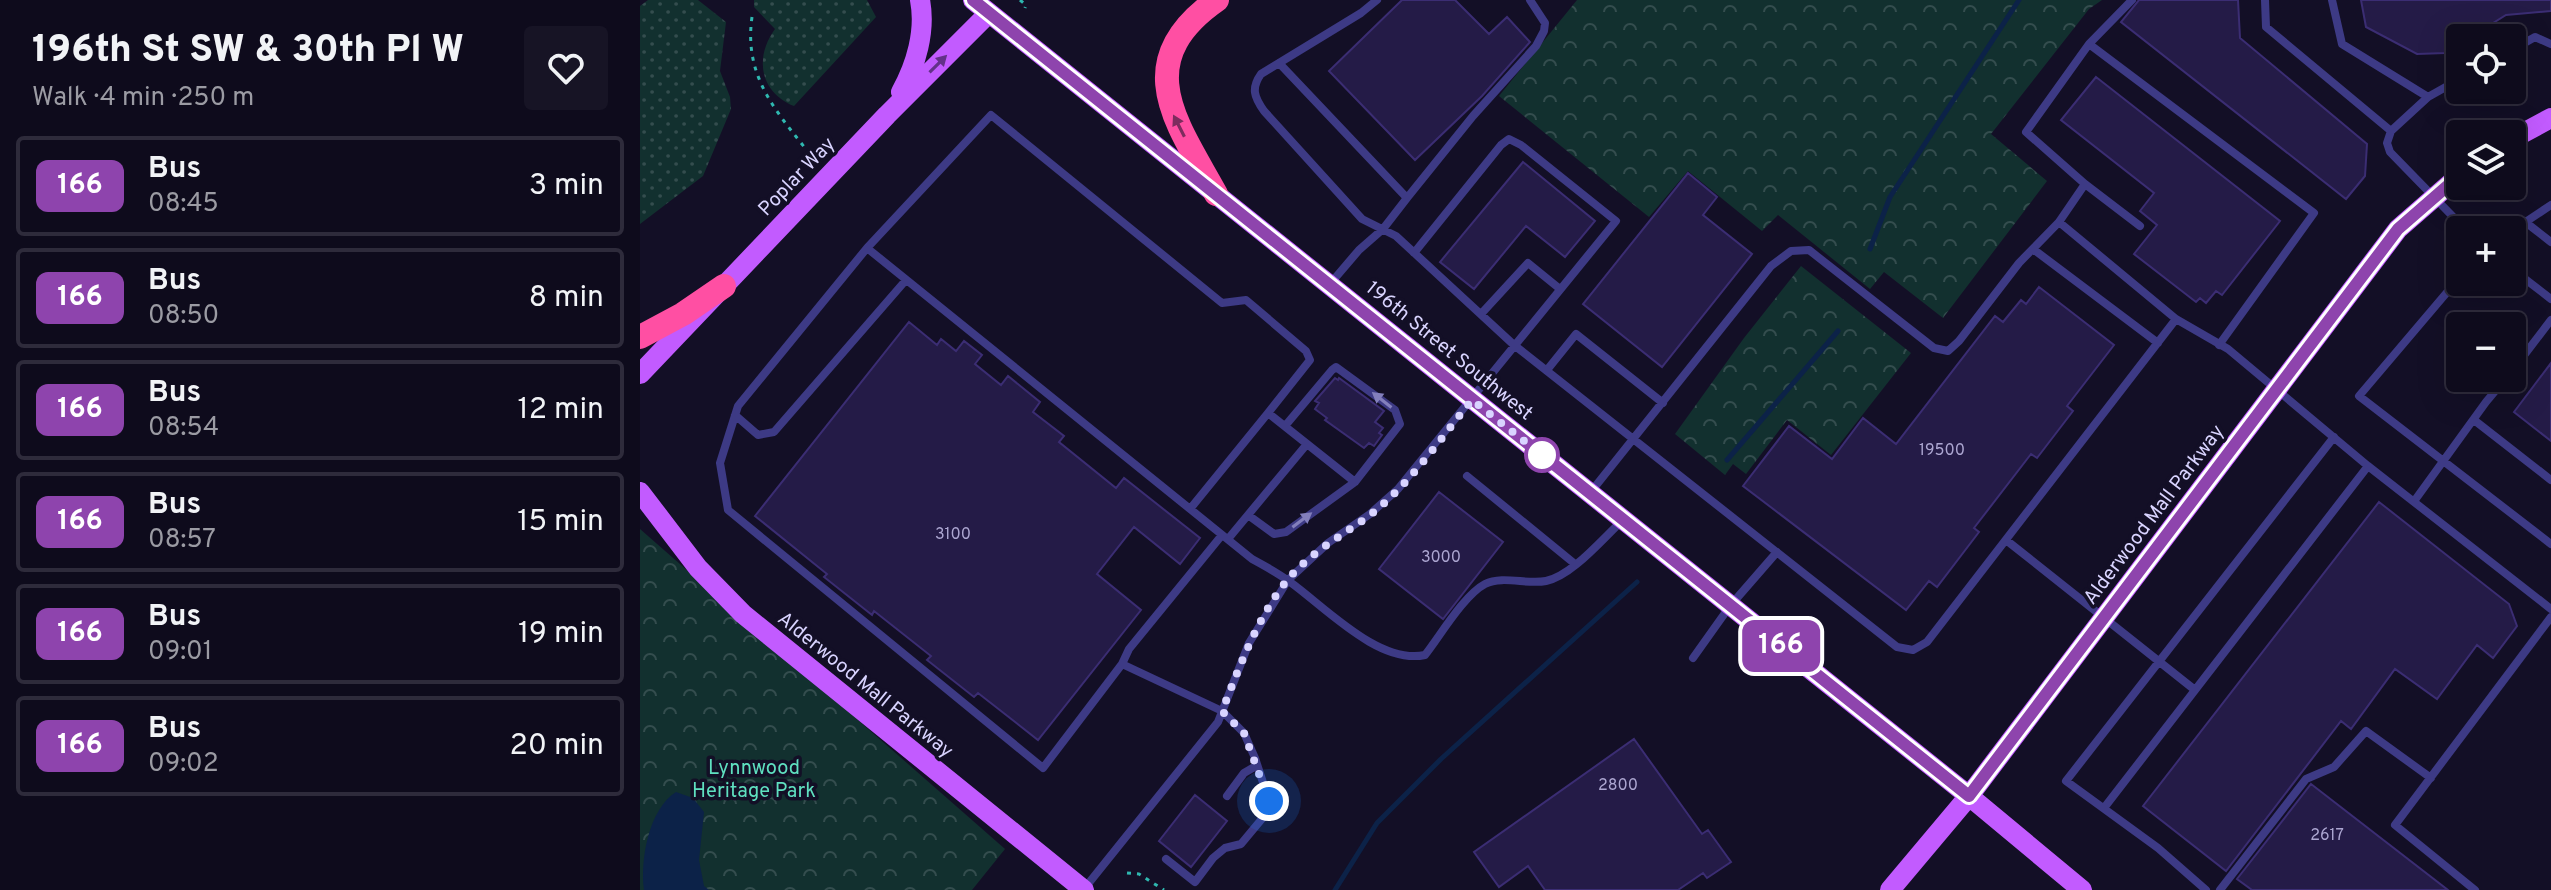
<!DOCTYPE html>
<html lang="en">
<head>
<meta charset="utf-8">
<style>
  :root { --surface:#0e0b1c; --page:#171425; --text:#f1f3f6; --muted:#9b9ba3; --line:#2e2b3b }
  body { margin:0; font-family:Overpass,sans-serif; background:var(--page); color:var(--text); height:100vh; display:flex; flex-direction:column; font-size:30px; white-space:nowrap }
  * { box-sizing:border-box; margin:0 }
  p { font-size:26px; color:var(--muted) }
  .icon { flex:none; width:44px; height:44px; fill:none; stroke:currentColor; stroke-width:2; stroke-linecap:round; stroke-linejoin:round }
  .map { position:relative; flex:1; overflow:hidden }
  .drawer { display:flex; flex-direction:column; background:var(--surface); width:640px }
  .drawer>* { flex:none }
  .badge { padding:0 16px; border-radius:12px; font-size:28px; line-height:52px }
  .tools { position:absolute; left:1806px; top:24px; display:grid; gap:16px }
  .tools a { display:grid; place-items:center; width:80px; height:80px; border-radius:8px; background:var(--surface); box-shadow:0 8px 32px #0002,0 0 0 2px var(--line); font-size:40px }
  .you { position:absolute; width:40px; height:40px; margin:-20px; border:6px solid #fff; border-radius:50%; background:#1a73e8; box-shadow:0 0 0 12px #1a73e833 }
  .map>.badge { position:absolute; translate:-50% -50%; box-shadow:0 0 0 4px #fff }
  .round { display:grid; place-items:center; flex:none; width:84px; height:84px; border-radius:8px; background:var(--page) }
  .overview { display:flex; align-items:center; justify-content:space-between; height:136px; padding:0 32px }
  h1 { font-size:38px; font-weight:800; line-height:60px }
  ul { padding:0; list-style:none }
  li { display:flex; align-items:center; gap:24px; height:100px; margin:0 16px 12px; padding:0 16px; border:4px solid var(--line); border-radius:8px }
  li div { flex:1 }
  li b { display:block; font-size:30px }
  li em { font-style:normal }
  li .badge { min-width:88px; font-weight:700; text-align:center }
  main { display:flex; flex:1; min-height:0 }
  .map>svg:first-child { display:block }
  .grass { fill:url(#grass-dots) }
  .forest { fill:url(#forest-crowns) }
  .water { fill:#0c2248 }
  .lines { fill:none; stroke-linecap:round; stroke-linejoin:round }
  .stream { stroke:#0c2248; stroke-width:5 }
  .building { fill:#241b47; stroke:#3b2d73; stroke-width:2 }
  .path { stroke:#2fb8b0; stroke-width:3; stroke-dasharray:4 6; stroke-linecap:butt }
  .lane { stroke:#3d3a85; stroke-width:8 }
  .primary { stroke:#c25bff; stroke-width:20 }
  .highway { stroke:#ff4fa3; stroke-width:24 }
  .oneway { fill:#623188 }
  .oneway2 { fill:#7d2c5e }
  .oneway3 { fill:#837fbc }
  .line-casing { stroke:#fff; stroke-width:18 }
  .line { stroke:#8e44ad; stroke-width:12 }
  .walk { stroke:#d9d4ff; stroke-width:8; stroke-dasharray:0 14.4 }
  .stop-dot { fill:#fff; stroke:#8e44ad; stroke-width:4 }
  .labels { text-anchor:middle; stroke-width:7; stroke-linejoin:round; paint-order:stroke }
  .number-label { font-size:16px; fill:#aca6d1 }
  .street-label { font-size:20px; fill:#d9d4ff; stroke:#130f26 }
  .park-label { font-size:20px; fill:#5fe0c0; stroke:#130f26 }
</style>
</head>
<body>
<main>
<section class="drawer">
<div class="overview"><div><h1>196th St SW &amp; 30th Pl W</h1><p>Walk · 4 min · 250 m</p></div><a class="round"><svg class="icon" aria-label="heart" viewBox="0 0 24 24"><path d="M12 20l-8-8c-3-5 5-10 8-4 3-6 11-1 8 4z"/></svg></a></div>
<ul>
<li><span class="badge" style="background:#8e44ad;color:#fff">166</span><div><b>Bus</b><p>08:45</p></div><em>3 min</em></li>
<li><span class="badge" style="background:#8e44ad;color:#fff">166</span><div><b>Bus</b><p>08:50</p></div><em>8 min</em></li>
<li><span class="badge" style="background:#8e44ad;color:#fff">166</span><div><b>Bus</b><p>08:54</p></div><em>12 min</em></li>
<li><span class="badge" style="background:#8e44ad;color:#fff">166</span><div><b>Bus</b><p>08:57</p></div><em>15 min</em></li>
<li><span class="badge" style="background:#8e44ad;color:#fff">166</span><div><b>Bus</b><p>09:01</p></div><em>19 min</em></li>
<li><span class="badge" style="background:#8e44ad;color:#fff">166</span><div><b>Bus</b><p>09:02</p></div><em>20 min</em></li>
</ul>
</section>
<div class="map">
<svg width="1911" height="890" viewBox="0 0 1911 890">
  <defs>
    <pattern id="grass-dots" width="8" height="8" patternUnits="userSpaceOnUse" patternTransform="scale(2)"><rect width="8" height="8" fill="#12302f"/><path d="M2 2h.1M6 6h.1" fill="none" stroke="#344d4e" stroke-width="1.8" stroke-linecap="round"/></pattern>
    <pattern id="forest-crowns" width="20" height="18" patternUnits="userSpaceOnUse" patternTransform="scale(2)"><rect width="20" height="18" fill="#12302f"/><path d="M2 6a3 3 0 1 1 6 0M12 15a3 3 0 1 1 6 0" fill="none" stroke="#344d4e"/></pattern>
  </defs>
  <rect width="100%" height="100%" fill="#130f26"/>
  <!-- grass -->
  <path class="grass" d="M 8,0 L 58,0 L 86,22 L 80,71 L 90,97 L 91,109 L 63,176 L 0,224 L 0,6 Z
    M 114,0 L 227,0 L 236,17 L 154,106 C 120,92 114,58 135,29 L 114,7 Z"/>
  <!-- forest -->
  <path class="forest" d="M 937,0 L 1462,0 L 1449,9 L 1351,134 L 1407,181 L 1303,318 L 1244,272 L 1230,289 L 1138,215 L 1122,231 L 1048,171 L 1009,217 L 859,96 Z
    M 1161,266 L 1271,353 L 1191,455 L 1147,420 L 1106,474 L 1093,464 L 1085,475 L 1035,434 L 1104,338 Z
    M 0,529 L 365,849 L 332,890 L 0,890 Z"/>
  <!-- water -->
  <path class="water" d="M 36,792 L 53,798 L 64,812 L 59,860 L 64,886 L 69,890 L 4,890 C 0,859 9,809 36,792 Z"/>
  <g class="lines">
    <!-- stream -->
    <path class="stream" d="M 1230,249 L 1250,197 L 1379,0
      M 1087,460 L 1198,331
      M 695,890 L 737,823 L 801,759 L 997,582"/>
  </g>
  <!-- building -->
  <path class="building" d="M 762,0 L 815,0 L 849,34 L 867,17 L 890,42 L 842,96 L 775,160 L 689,71 Z
    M 1499,0 L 1598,0 L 1600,38 L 1727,144 L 1725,176 L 1706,199 L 1481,22 Z
    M 1721,0 L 1911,0 L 1911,11 L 1866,15 L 1829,38 L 1820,38 L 1820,43 L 1805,53 L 1777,54 L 1726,27 Z
    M 1456,77 L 1640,221 L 1582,295 L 1576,291 L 1566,303 L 1560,298 L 1556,302 L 1494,254 L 1517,225 L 1500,211 L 1514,193 L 1421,120 Z
    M 883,162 L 955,221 L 925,257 L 886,226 L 834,289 L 800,262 Z
    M 1048,173 L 1077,197 L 1063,215 L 1112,254 L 1022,367 L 943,304 Z
    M 1399,287 L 1474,345 L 1427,406 L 1433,411 L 1397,458 L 1391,454 L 1334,528 L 1339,532 L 1297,587 L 1289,581 L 1266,610 L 1103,486 L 1149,426 L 1192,459 L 1223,418 L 1256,444 L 1355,316 L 1363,322 L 1381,300 L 1386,304 Z
    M 269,322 L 297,345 L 301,339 L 316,351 L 324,341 L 342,355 L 335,364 L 361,385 L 368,376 L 400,402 L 393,412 L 424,436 L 419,442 L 476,488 L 484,478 L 560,538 L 540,564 L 494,527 L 457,574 L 501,610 L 398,740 L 338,693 L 334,697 L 287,660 L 291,656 L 234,611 L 232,615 L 184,577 L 187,574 L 115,516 Z
    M 1911,363 L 1911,441 L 1874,412 Z
    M 695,378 L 698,380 L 699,378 L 744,411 L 735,422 L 743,428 L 739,433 L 742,435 L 734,446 L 729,443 L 724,448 L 685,420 L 687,418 L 675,409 L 679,403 L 675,401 Z
    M 799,492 L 863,542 L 803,619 L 739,569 Z
    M 1739,502 L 1869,604 L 1877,626 L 1853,658 L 1837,645 L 1797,699 L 1755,669 L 1711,729 L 1701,721 L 1586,871 L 1503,806 Z
    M 994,739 L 1062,834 L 1068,830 L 1091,862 L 1067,878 L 1063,873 L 1038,890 L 905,890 L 888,866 L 859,887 L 834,852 Z
    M 1671,784 L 1808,890 L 1612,890 L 1597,879 Z
    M 555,795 L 587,821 L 551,867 L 519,841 Z"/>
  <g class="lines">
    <!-- path -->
    <path class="path" d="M 380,0 L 386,5 L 385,8
      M 112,17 C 103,80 140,115 176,162
      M 487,873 L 499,874 L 524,890"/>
    <!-- lane -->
    <path class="lane" d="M 737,0 L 721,13 L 621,74 C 611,88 614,97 624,111 L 722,219 L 756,236 L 874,345 L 1257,647 L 1273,650 L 1287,642 L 1536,319
      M 1492,0 L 1449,44 L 1674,213 L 1579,345
      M 1625,0 L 1626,27 L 1751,131 L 1747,143 L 1750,152 L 1826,230
      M 1692,0 L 1702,44 L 1788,97 L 1820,79
      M 1872,50 L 1895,37 L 1911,44
      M 639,63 L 767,198 L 743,229 L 719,250 L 690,284
      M 1751,131 L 1788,97
      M 1445,184 L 1500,226
      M 767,198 L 833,116 L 896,46 L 904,31 L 905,23 L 890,0
      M 1884,221 L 1911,242
      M 1419,222 L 1536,319 L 1588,349 L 1728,466 L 1911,609
      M 1872,231 L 1911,205
      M 227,248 L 612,559 C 625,566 638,573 650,582 C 685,607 739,665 785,655 C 800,636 824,595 845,584 C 863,575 887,585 906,581 C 932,576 963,538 983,520
      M 1393,249 L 1518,343
      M 1872,269 L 1911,299
      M 1820,277 L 1719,396 L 1911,544
      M 841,314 L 888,263 L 920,289
      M 907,370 L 936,334 L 1023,403
      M 1872,371 L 1911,320
      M 95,415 L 118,435 L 134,432 L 266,280
      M 1834,420 L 1911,480
      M 827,476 L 935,564
      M 950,493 L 1131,266 L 1151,251 L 1169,250 L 1294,348 L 1308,351 L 1319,341 L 1379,263 L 1419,222 L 1445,184 L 1386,132 L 1449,44
      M 1775,500 L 1846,402 L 1866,378
      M 550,509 L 628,413 L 715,482
      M 608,515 L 634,534 L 646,532 L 715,482 L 760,424 L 755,410 L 696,367 L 692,370 L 645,426
      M 588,539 L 667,444
      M 1366,540 L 1555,690
      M 1053,658 L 1090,606 L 1137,552
      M 482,664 L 489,649 L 582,535
      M 587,796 L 604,773 L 616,766
      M 1464,808 L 1728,466
      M 526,859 L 555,882 L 573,858 L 585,848 L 601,844 L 626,814 L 629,801 L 615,758 L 604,733 L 582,711 L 482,664 L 403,768 L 88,510 L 80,463 L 98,406 L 227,248 L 351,115 L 582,303 L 606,300 L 666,351 L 670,360 L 628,413
      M 444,889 L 578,722 L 609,643 L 648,580 L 688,543 L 730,514 L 758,489 L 976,221 L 881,145 L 869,139 L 861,145 L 774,253
      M 1566,890 L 1518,848 L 1426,781 L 1694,437
      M 1580,890 L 1666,779 L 1694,767 L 1726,731 L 1791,778
      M 1835,890 L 1755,825 L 1911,617"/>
    <!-- primary -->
    <path class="primary" d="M 333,0 L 1329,796 L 1442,890
      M 261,92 C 276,65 286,31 280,0
      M 1872,139 L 1911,118
      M 0,374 L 247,115 L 349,13
      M 0,492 L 58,568 L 103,614 L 444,890
      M 1250,890 L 1329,796 L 1758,229 L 1820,175"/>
    <!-- highway -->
    <path class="highway" d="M 576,194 C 537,123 488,62 577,0
      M 0,337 L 43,314 L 84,286"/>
  </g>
  <!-- one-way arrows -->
  <defs><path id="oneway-solid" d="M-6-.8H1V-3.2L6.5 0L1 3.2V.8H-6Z" transform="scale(2)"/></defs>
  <use class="oneway" href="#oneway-solid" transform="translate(298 64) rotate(-45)"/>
  <use class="oneway2" href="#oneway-solid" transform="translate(539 126) rotate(-117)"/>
  <g class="oneway3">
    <use href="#oneway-solid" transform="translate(742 400) rotate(-142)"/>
    <use href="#oneway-solid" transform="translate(662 520) rotate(-37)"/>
  </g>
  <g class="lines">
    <defs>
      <path id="line" d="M 333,0 L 1329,796 L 1758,229 L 1820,175"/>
    </defs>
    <!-- line casing -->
    <use href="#line" class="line-casing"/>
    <!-- line -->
    <use href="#line" class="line"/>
    <!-- walk -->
    <path class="walk" d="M 629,801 L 604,733 L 582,711 C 599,668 618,616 648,579 C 671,552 702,536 730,515 C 770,484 801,438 832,400 L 911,462 L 902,455"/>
  </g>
  <!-- markers -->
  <circle class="stop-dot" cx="902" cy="455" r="16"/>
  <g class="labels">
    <!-- number labels -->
    <g class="number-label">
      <text x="1302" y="455">19500</text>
      <text x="313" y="539">3100</text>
      <text x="801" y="562">3000</text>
      <text x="978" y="790">2800</text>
      <text x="1687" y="840">2617</text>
    </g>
    <!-- street labels -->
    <g class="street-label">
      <text transform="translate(156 176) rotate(-46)" y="7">Poplar Way</text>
      <text transform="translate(810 350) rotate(39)" y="7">196th Street Southwest</text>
      <text transform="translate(1513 514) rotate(-53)" y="7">Alderwood Mall Parkway</text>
      <text transform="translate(226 684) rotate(39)" y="7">Alderwood Mall Parkway</text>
    </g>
    <!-- park labels -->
    <g class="park-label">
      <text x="114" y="774">Lynnwood<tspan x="114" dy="23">Heritage Park</tspan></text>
    </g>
  </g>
</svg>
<div class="tools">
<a><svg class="icon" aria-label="locate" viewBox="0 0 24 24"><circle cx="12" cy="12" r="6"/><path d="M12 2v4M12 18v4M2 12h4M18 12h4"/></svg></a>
<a><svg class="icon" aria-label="layers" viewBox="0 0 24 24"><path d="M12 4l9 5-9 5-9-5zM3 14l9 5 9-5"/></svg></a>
<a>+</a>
<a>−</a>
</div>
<div class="you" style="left:629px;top:801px"></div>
<b class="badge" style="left:1141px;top:646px;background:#8e44ad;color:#fff">166</b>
</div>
</main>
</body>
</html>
